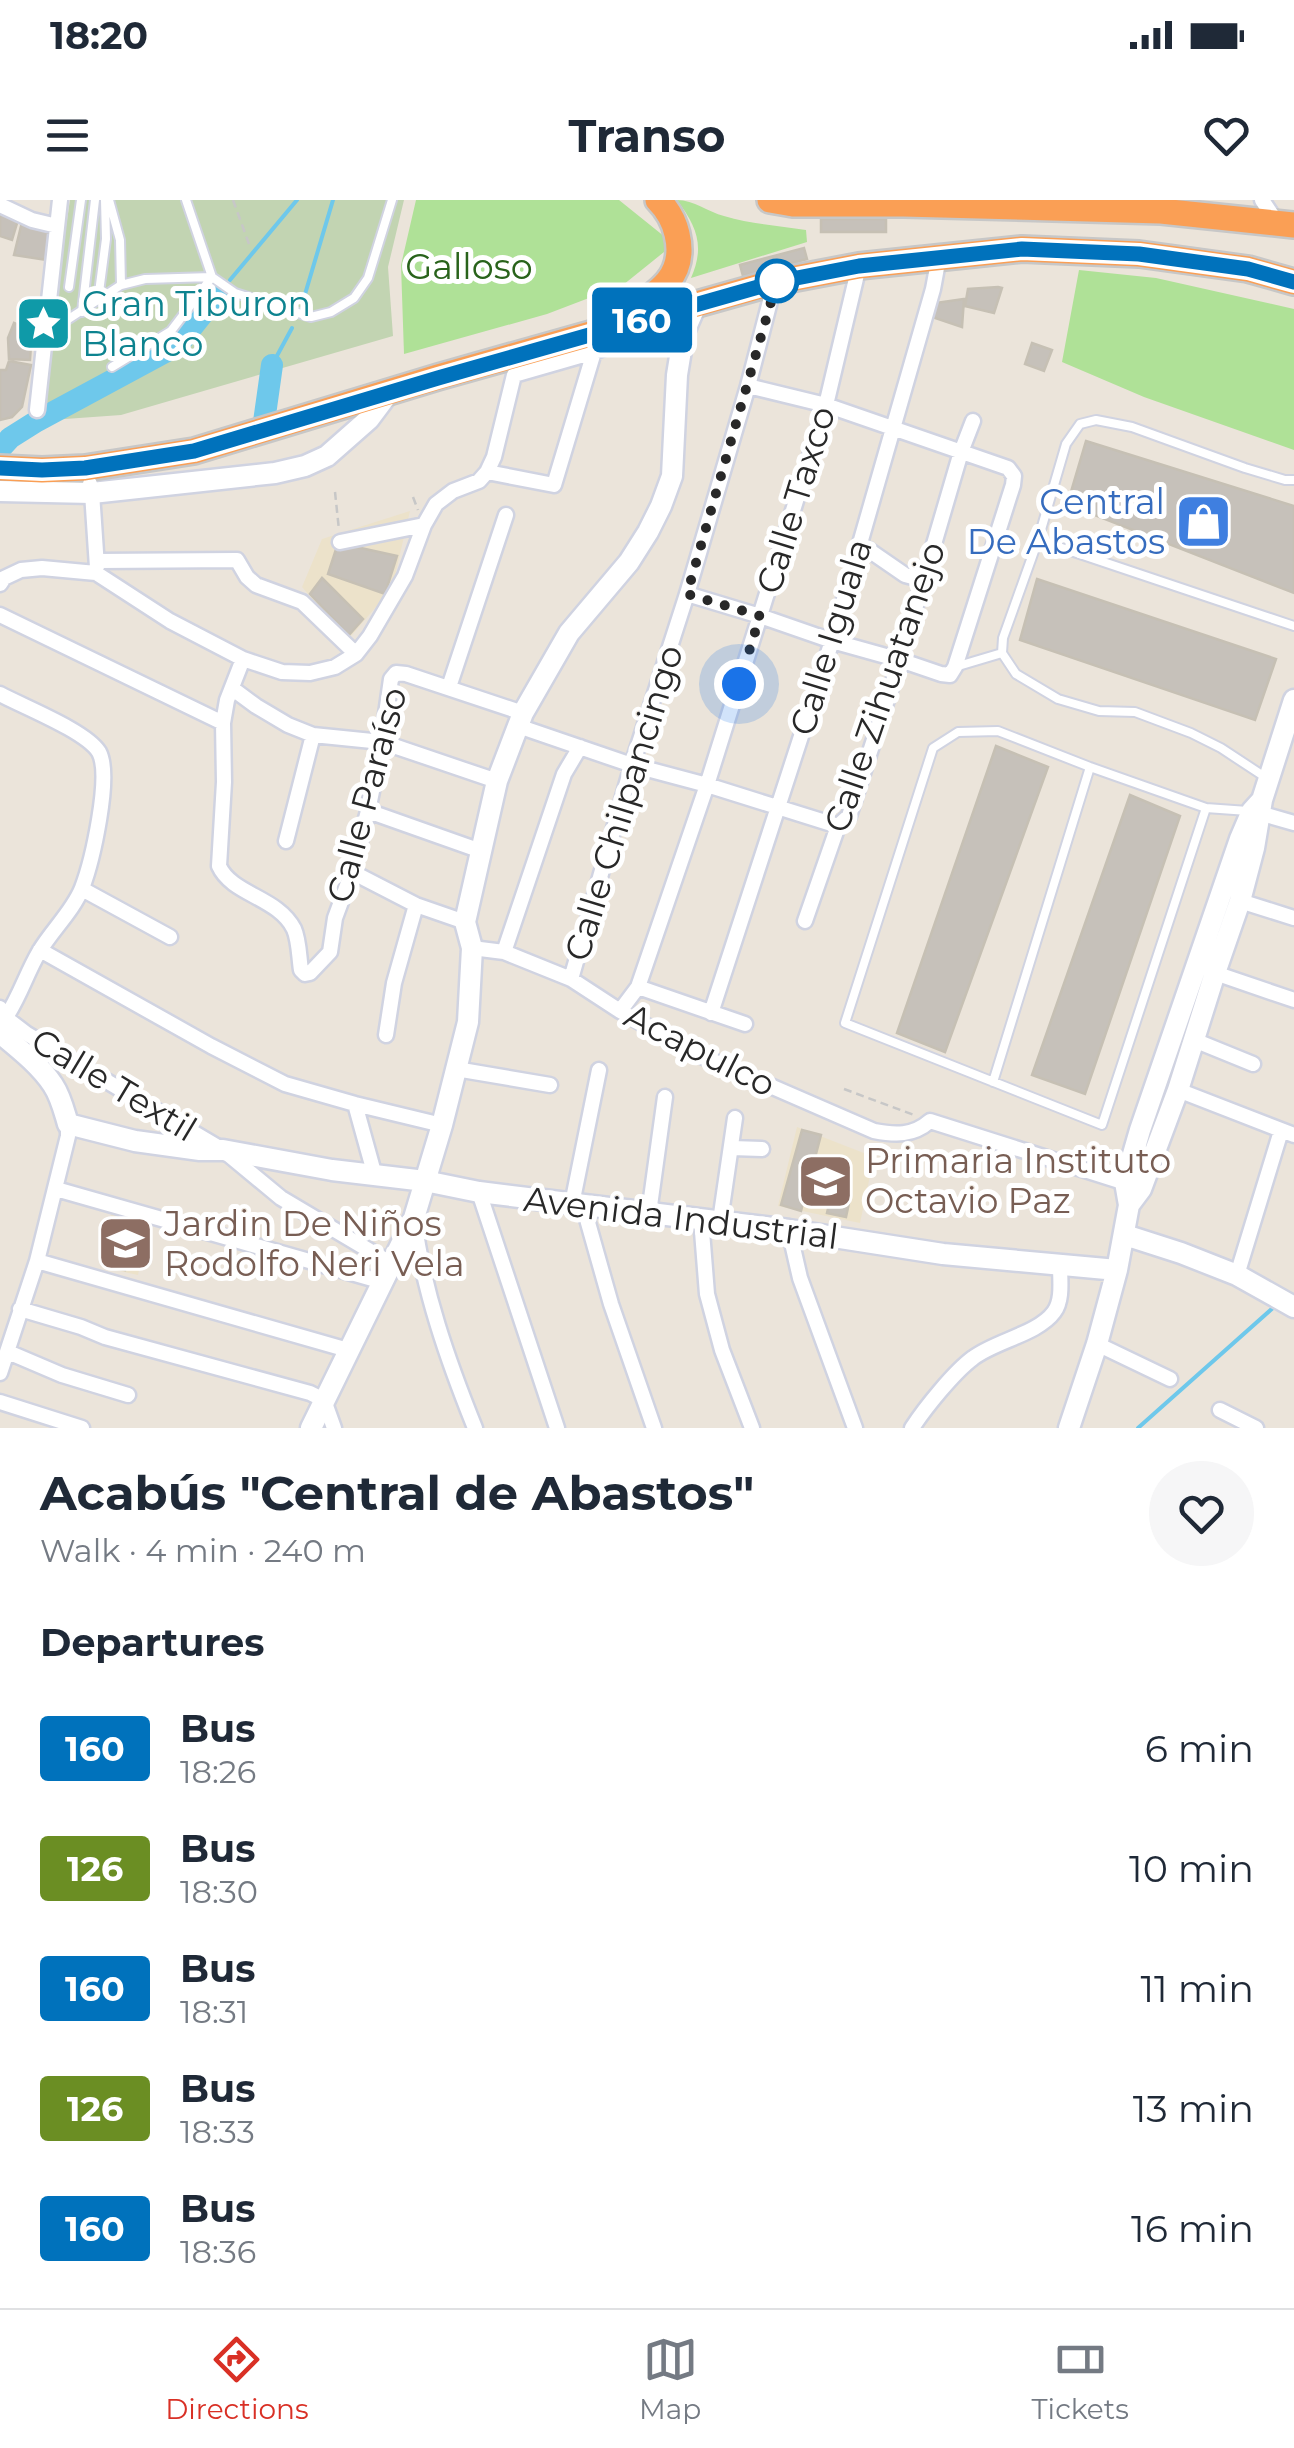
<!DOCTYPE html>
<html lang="en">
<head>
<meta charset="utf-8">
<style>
  :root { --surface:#fff; --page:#f6f6f7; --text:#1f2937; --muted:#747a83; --line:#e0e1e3; --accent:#d93025 }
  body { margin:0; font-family:Montserrat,sans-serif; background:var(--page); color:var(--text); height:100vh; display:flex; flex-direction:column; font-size:38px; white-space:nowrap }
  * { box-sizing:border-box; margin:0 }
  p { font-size:32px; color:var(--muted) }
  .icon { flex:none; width:55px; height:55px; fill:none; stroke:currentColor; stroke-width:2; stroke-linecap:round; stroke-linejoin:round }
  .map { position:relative; height:1228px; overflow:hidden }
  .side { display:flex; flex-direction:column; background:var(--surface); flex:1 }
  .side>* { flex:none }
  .badge { padding:0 20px; border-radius:8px; font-size:35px; line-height:65px }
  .you { position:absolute; width:50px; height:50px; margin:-25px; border:8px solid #fff; border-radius:50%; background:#1a73e8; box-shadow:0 0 0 15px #1a73e833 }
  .map>.badge { position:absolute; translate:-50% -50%; box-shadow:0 0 0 5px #fff }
  h2 { padding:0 40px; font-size:38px; line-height:90px }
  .round { display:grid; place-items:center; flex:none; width:105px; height:105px; border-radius:52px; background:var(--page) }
  .overview { display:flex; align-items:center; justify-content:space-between; height:170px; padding:0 40px }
  h1 { font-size:48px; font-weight:700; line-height:75px }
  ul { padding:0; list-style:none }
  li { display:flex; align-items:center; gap:30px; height:120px; padding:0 40px }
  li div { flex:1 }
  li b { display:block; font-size:38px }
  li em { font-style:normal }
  li .badge { min-width:110px; font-weight:700; text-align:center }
  .status { display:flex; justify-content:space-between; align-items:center; height:70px; padding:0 50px; background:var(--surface); direction:ltr }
  .status svg { height:28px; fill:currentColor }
  header { display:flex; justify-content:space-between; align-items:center; height:130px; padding:0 40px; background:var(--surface); font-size:45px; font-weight:700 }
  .tab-bar { display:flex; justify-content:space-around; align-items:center; height:140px; border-top:2px solid var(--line); background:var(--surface); font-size:28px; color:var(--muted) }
  .tab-bar a { display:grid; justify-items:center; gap:5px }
  .tab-bar .active { color:var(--accent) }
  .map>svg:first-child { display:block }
  .education { fill:#ece2ca }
  .green { fill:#afe197 }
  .cemetery { fill:#c2d4b2 }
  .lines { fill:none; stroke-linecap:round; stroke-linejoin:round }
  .stream { stroke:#6ec8eb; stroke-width:4 }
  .river { stroke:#6ec8eb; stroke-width:22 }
  .building { fill:#c6c1ba; stroke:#c6c0b4; stroke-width:2.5 }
  .lane-casing { stroke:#d0d3e1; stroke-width:12 }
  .street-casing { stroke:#d0d3e1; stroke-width:19 }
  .secondary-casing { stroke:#d0d3e1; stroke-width:25 }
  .highway-casing { stroke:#c7c7c7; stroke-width:30 }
  .path { stroke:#c7c7c7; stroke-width:2.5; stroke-dasharray:8 5; stroke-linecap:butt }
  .lane { stroke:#fff; stroke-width:8 }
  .street { stroke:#fff; stroke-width:14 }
  .secondary { stroke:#fff; stroke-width:20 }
  .highway { stroke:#fa9f55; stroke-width:25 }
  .line-casing { stroke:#fff; stroke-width:22 }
  .line { stroke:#0072bc; stroke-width:15 }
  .walk { stroke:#282828; stroke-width:10; stroke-dasharray:0 18 }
  .stop-dot { fill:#fff; stroke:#0072bc; stroke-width:5 }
  .labels { text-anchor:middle; stroke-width:10; stroke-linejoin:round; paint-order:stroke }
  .park-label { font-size:35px; fill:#29631b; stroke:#fff }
  .culture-label { font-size:35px; fill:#0d838f; stroke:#fff; text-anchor:start }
  .street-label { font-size:35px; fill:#282828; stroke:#fff }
  .shop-label { font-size:35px; fill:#366cbe; stroke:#fff; text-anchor:end }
  .education-label { font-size:35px; fill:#785e54; stroke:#fff; text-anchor:start }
</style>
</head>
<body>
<div class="status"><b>18:20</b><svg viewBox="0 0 49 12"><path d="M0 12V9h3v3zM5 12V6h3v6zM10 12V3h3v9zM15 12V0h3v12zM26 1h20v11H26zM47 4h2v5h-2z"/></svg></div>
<header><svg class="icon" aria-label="menu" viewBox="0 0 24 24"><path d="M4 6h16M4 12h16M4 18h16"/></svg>Transo<svg class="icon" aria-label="heart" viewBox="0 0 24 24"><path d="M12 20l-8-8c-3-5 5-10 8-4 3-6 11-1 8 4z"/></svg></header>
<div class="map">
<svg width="1294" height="1228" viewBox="0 0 1294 1228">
  <rect width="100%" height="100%" fill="#ebe4da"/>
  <!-- education -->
  <path class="education" d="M 410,311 L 392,388 L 352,435 L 346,437 L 302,387 L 322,339 Z
    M 797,927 L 874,957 L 860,1023 L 778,1006 Z
    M 112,1011 L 149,1020 L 138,1075 L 102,1067 Z"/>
  <!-- green -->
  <path class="green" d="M 416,0 L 619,0 L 665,37 L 664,52 L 623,85 L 547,114 L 404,154 L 401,65 Z
    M 677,0 C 694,0 708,12 724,16 C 751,24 779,26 806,30 L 807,42 L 691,78 C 705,46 697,27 677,0 Z
    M 1079,70 L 1156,78 L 1294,109 L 1294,250 L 1144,197 L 1062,162 Z"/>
  <!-- cemetery -->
  <path class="cemetery" d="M 70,0 L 404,0 L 388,67 L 393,136 L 121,215 L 37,221 Z"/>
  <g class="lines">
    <!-- stream -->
    <path class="stream" d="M 230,80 L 297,0
      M 303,101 L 333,0
      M 272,165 L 292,128
      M 1138,1228 L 1274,1107"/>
    <!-- river -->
    <path class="river" d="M 246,233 L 263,229 L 272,165
      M 0,249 L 10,238 L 37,221 L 178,145 L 217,96"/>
  </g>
  <!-- building -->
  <path class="building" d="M 0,11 L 18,20 L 12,40 L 0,36 Z
    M 821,19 L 886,19 L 886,32 L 821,32 Z
    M 22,22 L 50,31 L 47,60 L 14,55 Z
    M 804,48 L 807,59 L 743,76 L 740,65 Z
    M 998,87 L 1002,88 L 994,113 L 965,106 L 968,89 Z
    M 964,99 L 962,127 L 932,117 L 935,103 Z
    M 14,123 L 32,131 L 30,160 L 9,159 L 8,138 Z
    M 1032,143 L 1052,150 L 1044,171 L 1025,164 Z
    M 9,161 L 31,165 L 22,207 L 12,217 L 0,220 L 0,170 L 6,170 Z
    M 1086,241 L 1294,306 L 1294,393 L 1079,309 L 1068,302 Z
    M 338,343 L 397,356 L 385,394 L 328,374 Z
    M 322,378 L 363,419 L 349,435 L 310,394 Z
    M 1037,379 L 1276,459 L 1255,520 L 1020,440 Z
    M 996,546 L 1048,567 L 945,852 L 897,833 Z
    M 1130,595 L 1180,616 L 1085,894 L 1032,875 Z
    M 802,930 L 821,935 L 801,1011 L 781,1005 Z
    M 830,1000 L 849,1003 L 846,1017 L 827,1013 Z
    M 119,1015 L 142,1019 L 139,1039 L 116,1036 Z
    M 110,1041 L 129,1044 L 125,1070 L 107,1067 Z
    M 130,1045 L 142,1046 L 140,1063 L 128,1061 Z"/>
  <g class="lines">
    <defs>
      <path id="lane" d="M 109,0 L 120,40 L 121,85
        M 186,0 L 212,77 L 235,93 L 311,117 L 331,112 L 354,98 L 368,78 L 392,0
        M 69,87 L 81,0
        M 98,100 L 106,39 L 105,0
        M 82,112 L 95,0
        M 67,120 L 121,85 L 145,79 L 212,77
        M 112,167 L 171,131 L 212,77
        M 1038,340 L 1294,426
        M 1002,453 L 1003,438 L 1038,340 L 1066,244 L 1080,224 L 1096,220 L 1132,227 L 1245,268 L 1285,280 L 1294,280
        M 1002,453 L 1016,474 L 1058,499 L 1099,511 L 1135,512 L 1191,533 L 1221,548 L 1265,577
        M 955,467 L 1002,453
        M 1206,608 L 1102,925 L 845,823 L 933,548 L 958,532 L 998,531 L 1090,567 L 1206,608 L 1248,611
        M 993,882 L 1090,567"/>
      <path id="street" d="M 1262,0 L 1276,21
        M 0,5 L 32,20 L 57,26
        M 37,210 L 60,0
        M 487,272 L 554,285 L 594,152
        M 90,284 L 92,293 L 97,367
        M 340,342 L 424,325
        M 860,344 L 905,375 L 924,380
        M 98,361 L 237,360 L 247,377 L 256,385 L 302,402 L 356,454
        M 0,384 L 4,378 L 21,370 L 42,368 L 96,373 L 170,421 L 243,459 L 282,472 L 310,473 L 335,467 L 356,454 L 370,436 L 405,376 L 424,325 L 436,304 L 453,291 L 479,281 L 487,272 L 494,257 L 514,175 L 594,152 L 629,138 L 655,133 L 684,132
        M 687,394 L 760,416 L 832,441 L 900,460 L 941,474 L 950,475 L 955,467 L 1013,285 L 1014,276 L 1008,268 L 826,205 L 748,186
        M 0,415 L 223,523
        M 243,459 L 227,500 L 223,523 L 224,582 L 219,666 C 232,695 278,697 294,729 C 299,740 299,757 301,770 L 305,774 L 310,773 L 330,752 L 335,718 L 352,672 L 368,611 L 382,542 L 391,479 L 396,473 L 406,474 L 523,513
        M 449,487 L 506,315
        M 233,489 L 256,506 L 288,525 L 313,535 L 382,542 L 497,581
        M 0,494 C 24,507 86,531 99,552 C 112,576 92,662 82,688 C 73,711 52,730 39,752 C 26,774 19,799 4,820
        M 518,526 L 632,565 L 707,585 L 838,626
        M 368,611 L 481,651
        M 1252,611 L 1294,623
        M 286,641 L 313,535
        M 352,672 L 416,705 L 465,722
        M 82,689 L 170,737
        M 1240,701 L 1294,718
        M 805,721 L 838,626 L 849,616 L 900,460 L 961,252 L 973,221
        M 472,748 L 504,752 L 571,779 L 620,811 L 697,854 L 874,931 C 895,935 913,936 930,921 L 1129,984
        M 40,750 L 211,846 L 285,884 L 355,904 L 442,925
        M 504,752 L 564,574 L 580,547
        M 1215,773 L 1294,800
        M 571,779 L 632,565 L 687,394 L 748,186 L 775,82
        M 638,787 L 745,824
        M 0,808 L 6,818 L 27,834 L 223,950 L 281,998 L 392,1064
        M 620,811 L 638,787 L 707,585 L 826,205 L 859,66
        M 711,813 L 832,441 L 933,89 L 939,57
        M 386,835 L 394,783 L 416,705
        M 1194,840 L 1253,864
        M 456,869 L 550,885
        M 1178,890 L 1294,935
        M 355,904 L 375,976
        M 732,948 L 762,949
        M 56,989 L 383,1082
        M 479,992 L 557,1228
        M 572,1004 L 599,870
        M 583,1005 L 611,1104 L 654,1228
        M 649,1013 L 665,897
        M 414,1019 C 423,1090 448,1161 475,1228
        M 701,1019 L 707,1094 L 722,1150 L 752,1228
        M 720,1021 L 735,918
        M 789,1030 L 800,1078 L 855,1228
        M 37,1061 L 348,1150
        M 1237,1075 L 1281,931
        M 20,1109 L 81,1127 L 105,1137 L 310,1193 L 324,1200 L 334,1228
        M 1097,1144 L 1170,1179
        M 8,1152 L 62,1175 L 128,1195
        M 0,1173 L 37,1061 L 68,936 L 68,924
        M 0,1202 L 82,1228
        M 1220,1210 L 1256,1228
        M 912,1228 C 925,1208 954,1172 973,1158 C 995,1141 1038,1134 1054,1112 C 1063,1100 1060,1080 1060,1066"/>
      <path id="secondary" d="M 0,291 L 92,293 L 275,273 L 305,266 L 327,256 L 369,219 L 390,191
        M 0,833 C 18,848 40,865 53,885 C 61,897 64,911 68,924 L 135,941 L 200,950 L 223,950 L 332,970 L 425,981 L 479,992 L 789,1030 L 943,1054 L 1117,1070
        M 1129,1005 L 1141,989 L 1178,890 L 1215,773 L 1240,701 L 1254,648 L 1262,600 L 1294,500
        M 1125,1035 L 1181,1053 L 1237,1075 L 1294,1107
        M 311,1228 L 414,1018 L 442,925 L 468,822 L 472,748 L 465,722 L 497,581 L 523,513 L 569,433 L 629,362 L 648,332 L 661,306 L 672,276 L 677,175 L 684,132 L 696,105
        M 1069,1228 L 1097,1144 L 1117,1070 L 1129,1005 L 1125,982 L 1140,930 L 1240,639 L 1252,611 L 1262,600"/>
      <path id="highway" d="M 770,0 L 793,4 L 904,4 L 1161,11 L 1294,25
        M 619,117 C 653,96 688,80 677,34 C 674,21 667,9 658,0
        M 0,268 L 42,270 L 85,268 L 194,251 L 438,177 L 775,82 L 859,66 L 1022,49 L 1139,54 L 1248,69 L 1294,82"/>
    </defs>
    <!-- lane casing -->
    <use href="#lane" class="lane-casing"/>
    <!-- street casing -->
    <use href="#street" class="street-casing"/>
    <!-- secondary casing -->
    <use href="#secondary" class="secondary-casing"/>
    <!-- highway casing -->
    <use href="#highway" class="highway-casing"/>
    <!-- path -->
    <path class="path" d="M 233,0 L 249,44
      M 335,292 L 339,330
      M 413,297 L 418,310
      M 844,889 L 914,915"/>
    <!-- lane -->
    <use href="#lane" class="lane"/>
    <!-- street -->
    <use href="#street" class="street"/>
    <!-- secondary -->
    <use href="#secondary" class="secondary"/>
    <!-- highway -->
    <use href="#highway" class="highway"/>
  </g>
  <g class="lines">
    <defs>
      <path id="line" d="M 0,268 L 42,270 L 85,268 L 194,251 L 438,178 L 776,82 L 859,66 L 1022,49 L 1139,54 L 1248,69 L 1294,82"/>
    </defs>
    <!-- line casing -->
    <use href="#line" class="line-casing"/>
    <!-- line -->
    <use href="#line" class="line"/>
    <!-- walk -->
    <path class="walk" d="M 739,484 L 760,416 L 687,394 L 777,81"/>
  </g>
  <!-- icons -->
  <defs>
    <symbol id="sight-square" viewBox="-11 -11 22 22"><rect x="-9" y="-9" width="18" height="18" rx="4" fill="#0f9aa8" stroke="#fff"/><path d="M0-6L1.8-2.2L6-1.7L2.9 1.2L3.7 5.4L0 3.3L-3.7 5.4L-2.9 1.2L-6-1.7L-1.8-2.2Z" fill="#fff"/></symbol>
    <symbol id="shop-square" viewBox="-11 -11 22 22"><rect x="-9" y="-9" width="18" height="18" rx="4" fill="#3f7fe0" stroke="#fff"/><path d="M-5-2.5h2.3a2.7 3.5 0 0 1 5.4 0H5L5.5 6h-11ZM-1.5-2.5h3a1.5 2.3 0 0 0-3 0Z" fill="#fff"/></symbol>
    <symbol id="school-square" viewBox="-11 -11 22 22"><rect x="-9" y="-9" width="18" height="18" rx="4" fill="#8d6e63" stroke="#fff"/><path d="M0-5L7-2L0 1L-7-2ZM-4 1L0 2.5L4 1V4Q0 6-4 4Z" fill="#fff"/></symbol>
  </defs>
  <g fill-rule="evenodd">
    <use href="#sight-square" x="12" y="92" width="63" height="63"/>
    <use href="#shop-square" x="1172" y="290" width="63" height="63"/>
    <use href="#school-square" x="794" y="950" width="63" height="63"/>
    <use href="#school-square" x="94" y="1012" width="63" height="63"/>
  </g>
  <!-- markers -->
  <circle class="stop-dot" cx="777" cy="81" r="20"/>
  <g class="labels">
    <!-- park labels -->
    <g class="park-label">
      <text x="469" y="79">Galloso</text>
    </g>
    <!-- culture labels -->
    <g class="culture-label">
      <text x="82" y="116">Gran Tiburon<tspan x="82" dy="40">Blanco</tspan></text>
    </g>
    <!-- street labels -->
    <g class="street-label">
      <text transform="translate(796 300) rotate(-73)" y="12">Calle Taxco</text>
      <text transform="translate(831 437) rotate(-73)" y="12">Calle Iguala</text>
      <text transform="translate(885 487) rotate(-71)" y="12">Calle Zihuatanejo</text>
      <text transform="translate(367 595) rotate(-75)" y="12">Calle Paraíso</text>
      <text transform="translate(624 603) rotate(-73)" y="12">Calle Chilpancingo</text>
      <text transform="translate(700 850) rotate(27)" y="12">Acapulco</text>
      <text transform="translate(114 885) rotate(31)" y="12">Calle Textil</text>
      <text transform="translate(681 1018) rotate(7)" y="12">Avenida Industrial</text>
    </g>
    <!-- shop labels -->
    <g class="shop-label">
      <text x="1165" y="314">Central<tspan x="1165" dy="40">De Abastos</tspan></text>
    </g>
    <!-- education labels -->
    <g class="education-label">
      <text x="865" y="973">Primaria Instituto<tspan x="865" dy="40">Octavio Paz</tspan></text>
      <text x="164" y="1036">Jardin De Niños<tspan x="164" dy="40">Rodolfo Neri Vela</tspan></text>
    </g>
  </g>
</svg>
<div class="you" style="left:739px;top:484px"></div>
<b class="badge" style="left:642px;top:120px;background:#0072bc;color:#fff">160</b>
</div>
<section class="side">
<div class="overview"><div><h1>Acabús &quot;Central de Abastos&quot;</h1><p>Walk · 4 min · 240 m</p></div><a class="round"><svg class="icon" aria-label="heart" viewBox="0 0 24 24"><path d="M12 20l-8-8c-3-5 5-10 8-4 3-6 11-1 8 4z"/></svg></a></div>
<h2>Departures</h2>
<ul>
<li><span class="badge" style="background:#0072bc;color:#fff">160</span><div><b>Bus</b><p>18:26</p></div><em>6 min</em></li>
<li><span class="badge" style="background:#6b8e23;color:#fff">126</span><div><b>Bus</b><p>18:30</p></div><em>10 min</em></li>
<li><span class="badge" style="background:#0072bc;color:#fff">160</span><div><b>Bus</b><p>18:31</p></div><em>11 min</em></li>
<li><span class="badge" style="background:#6b8e23;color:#fff">126</span><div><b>Bus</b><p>18:33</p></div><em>13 min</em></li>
<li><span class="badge" style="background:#0072bc;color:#fff">160</span><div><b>Bus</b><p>18:36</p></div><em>16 min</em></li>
</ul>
</section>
<nav class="tab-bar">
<a class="active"><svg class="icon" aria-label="directions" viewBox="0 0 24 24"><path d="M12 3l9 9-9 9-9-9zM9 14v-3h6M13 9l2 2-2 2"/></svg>Directions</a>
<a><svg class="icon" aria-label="map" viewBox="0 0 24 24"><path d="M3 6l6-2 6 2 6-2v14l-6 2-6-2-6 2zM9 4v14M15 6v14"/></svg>Map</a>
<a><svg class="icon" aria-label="tickets" viewBox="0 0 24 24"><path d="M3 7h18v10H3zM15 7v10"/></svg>Tickets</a>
</nav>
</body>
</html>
